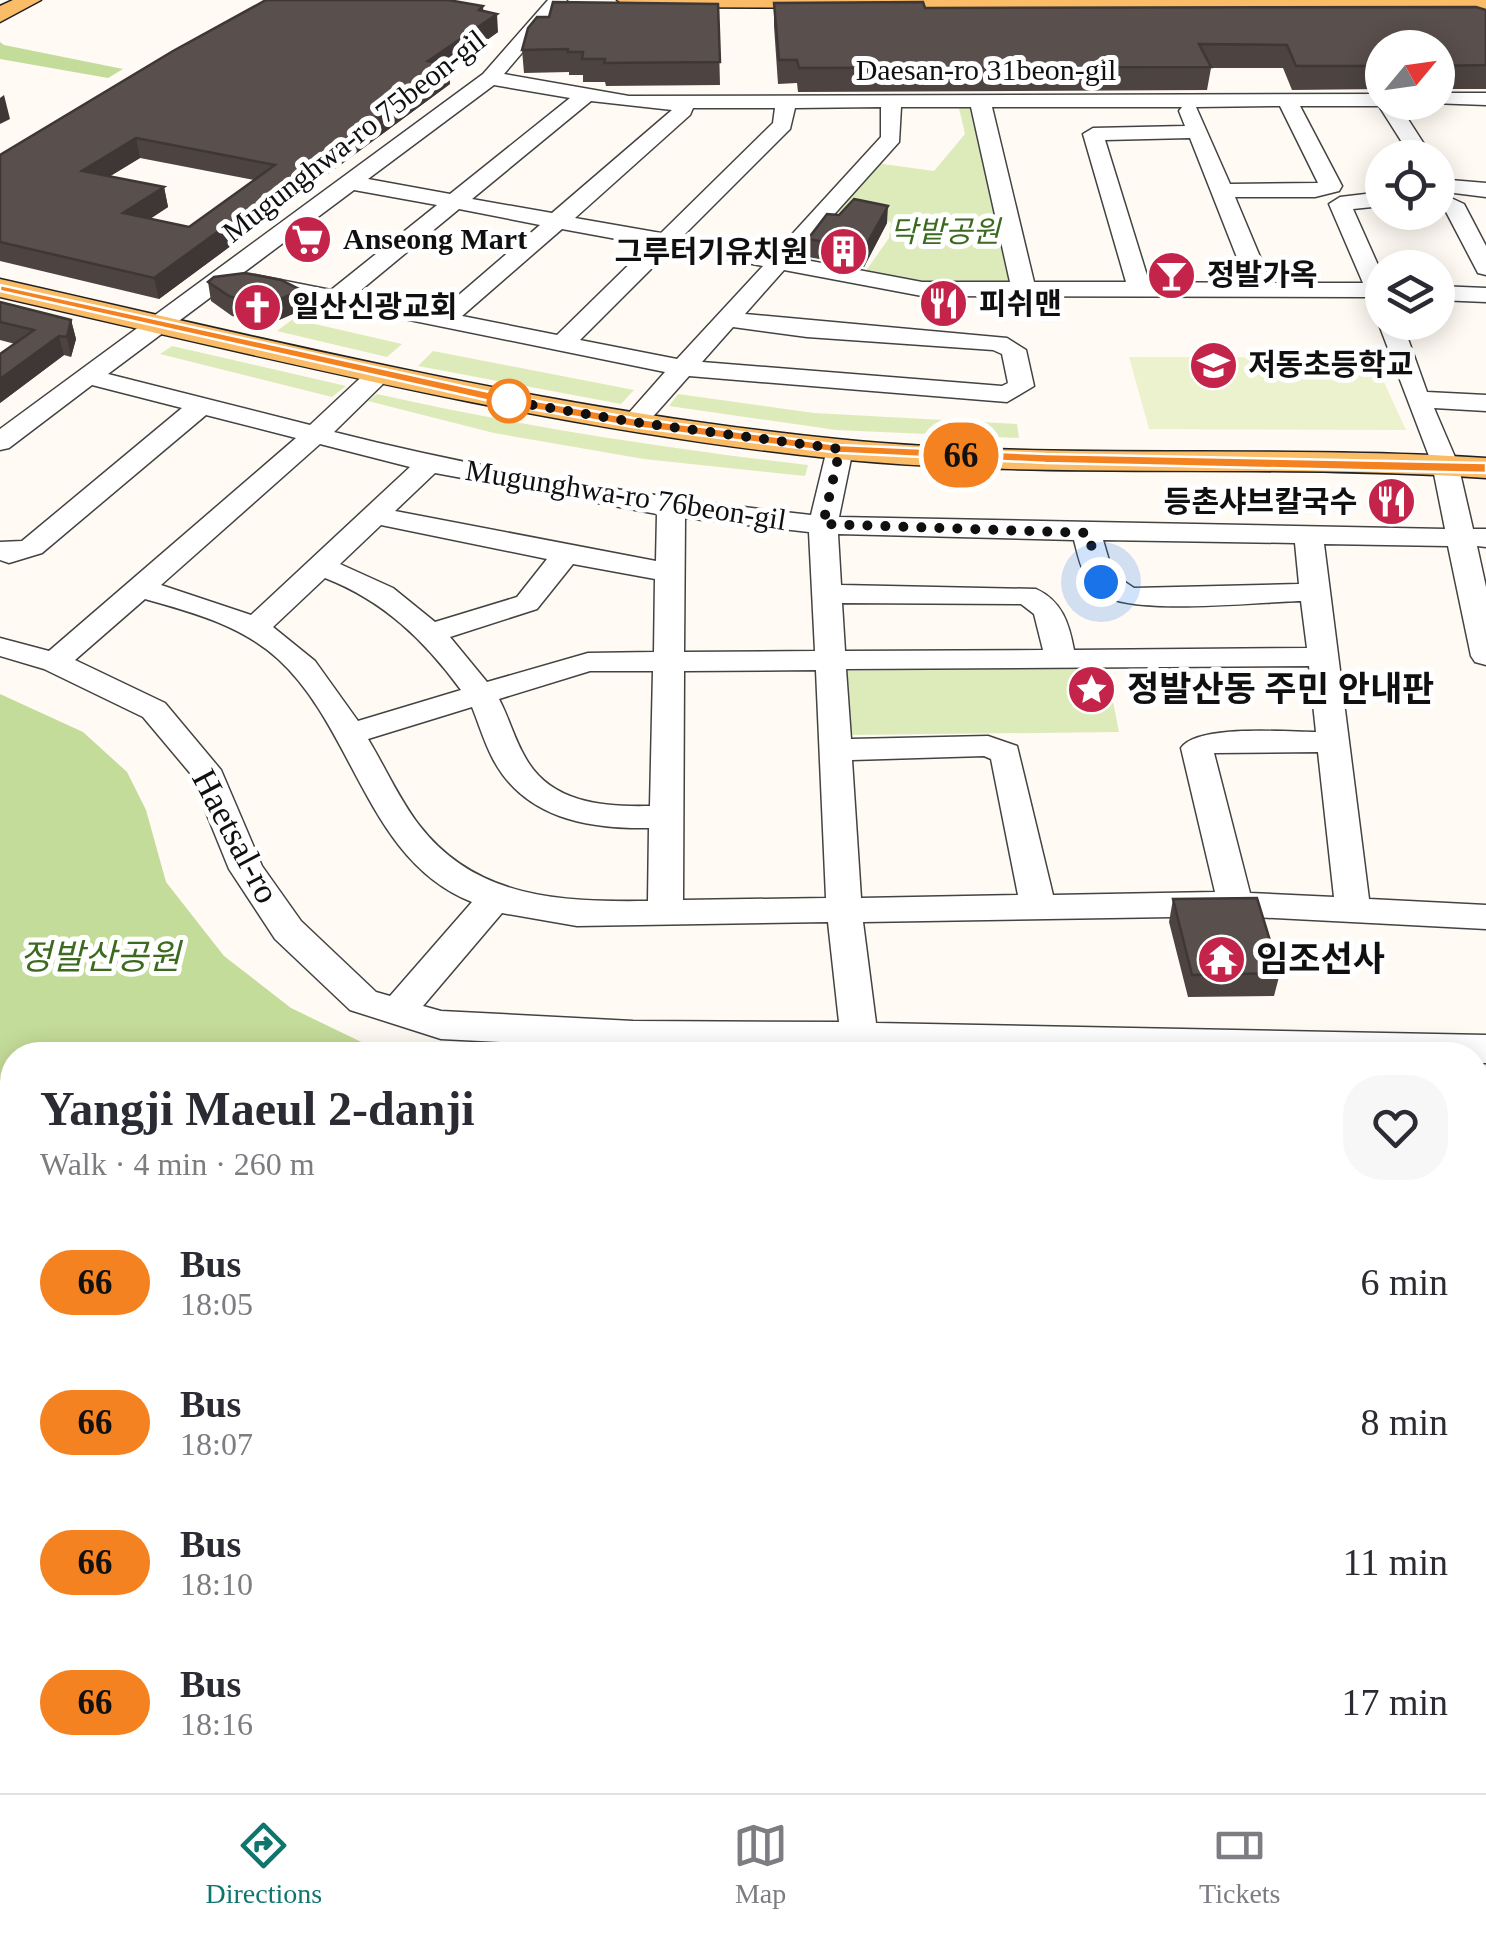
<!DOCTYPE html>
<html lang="en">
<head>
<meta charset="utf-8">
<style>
  :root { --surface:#fff; --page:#f7f7f7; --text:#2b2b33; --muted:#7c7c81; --line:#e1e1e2; --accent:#0f766e }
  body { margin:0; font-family:"Times New Roman","Noto Sans KR",serif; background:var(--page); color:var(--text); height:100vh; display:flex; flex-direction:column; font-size:38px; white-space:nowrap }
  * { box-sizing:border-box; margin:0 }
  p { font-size:32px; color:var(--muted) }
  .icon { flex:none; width:55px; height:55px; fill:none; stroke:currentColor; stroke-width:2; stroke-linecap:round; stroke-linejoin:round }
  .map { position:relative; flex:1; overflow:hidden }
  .panel { position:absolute; left:0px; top:1042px; width:1488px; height:752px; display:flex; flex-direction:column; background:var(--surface); border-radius:40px 40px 0 0; box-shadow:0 5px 25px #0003 }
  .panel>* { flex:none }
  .badge { padding:0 20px; border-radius:32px; font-size:35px; line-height:65px }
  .needle { width:65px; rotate:61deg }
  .buttons { position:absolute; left:1365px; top:30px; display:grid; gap:20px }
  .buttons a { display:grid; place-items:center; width:90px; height:90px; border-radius:50%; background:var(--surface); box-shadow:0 5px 25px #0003; font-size:50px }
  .you { position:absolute; width:50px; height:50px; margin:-25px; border:8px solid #fff; border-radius:50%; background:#1a73e8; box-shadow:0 0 0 15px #1a73e833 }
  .map>.badge { position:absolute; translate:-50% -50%; box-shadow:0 0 0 5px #fff }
  .round { display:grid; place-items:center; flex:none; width:105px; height:105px; border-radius:40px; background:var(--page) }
  .headline { display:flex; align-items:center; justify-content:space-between; height:170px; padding:0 40px }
  h1 { font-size:48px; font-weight:600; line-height:75px }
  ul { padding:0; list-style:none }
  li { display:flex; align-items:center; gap:30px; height:140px; padding:0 40px }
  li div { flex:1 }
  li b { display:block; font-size:38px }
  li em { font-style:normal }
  li .badge { min-width:110px; font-weight:700; text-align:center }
  .dock { display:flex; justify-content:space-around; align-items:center; height:140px; border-top:2px solid var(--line); background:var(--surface); font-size:28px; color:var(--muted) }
  .dock a { display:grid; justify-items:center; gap:5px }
  .dock .current { color:var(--accent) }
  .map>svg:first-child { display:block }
  .green { fill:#ddebbb }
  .forest { fill:#c4dc9a }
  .pitch { fill:#ecf2cd }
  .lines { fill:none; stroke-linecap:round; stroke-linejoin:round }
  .minor-casing { stroke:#434343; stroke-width:3 }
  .major-casing { stroke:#212121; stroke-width:3 }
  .minor { fill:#fff; fill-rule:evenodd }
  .major { fill:#fbbc67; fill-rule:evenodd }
  .wall { fill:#4d4441; fill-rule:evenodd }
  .shaded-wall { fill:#3e3735 }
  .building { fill:#594f4c; stroke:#3e3735; stroke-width:2.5; fill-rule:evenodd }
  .line { fill:#f58220; stroke:#fff; stroke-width:2.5 }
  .walk { stroke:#101010; stroke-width:10; stroke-dasharray:0 18 }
  .stop-dot { fill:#fff; stroke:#f58220; stroke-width:5 }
  .labels { text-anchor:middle; stroke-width:10; stroke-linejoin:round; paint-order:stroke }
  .far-street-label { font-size:30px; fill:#101010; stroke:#fff }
  .far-park-label { font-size:30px; font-style:italic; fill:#3c6a1e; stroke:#fff }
  .far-poi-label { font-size:30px; font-weight:bold; fill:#101010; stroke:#fff; text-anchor:start }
  .poi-label { font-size:35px; font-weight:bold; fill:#101010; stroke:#fff; text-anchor:start }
  .street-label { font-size:35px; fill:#101010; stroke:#fff }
  .park-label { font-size:35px; font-style:italic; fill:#3c6a1e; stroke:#fff }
</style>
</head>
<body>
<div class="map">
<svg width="1486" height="1793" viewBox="0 0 1486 1793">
  <rect width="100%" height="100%" fill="#fffaf3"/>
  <!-- green -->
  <path class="green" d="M 958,104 L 975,104 L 1015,287 L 965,288 L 863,275 L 889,238 L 891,222 L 832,211 L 876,163 L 934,171 L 965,134 Z
    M 293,319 L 402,344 L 387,357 L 277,331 Z
    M 172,346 L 346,386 L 332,397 L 160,354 Z
    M 433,351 L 634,390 L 621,404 L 418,366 Z
    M 377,394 C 520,426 662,448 808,465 L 805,476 L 644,459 L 494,433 L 368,401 Z
    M 678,394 L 814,413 L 1017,424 L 1019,438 L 836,430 L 669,406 Z
    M 1106,666 L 1119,732 L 848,735 L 842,671 Z"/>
  <!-- forest -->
  <path class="forest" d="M 0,42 L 4,45 L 123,69 L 108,78 L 0,59 Z
    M 0,694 L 83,732 L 127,772 L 146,810 L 166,882 L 224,956 L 291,1008 L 384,1053 L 409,1055 L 12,1055 L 12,1782 L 1475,1782 L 1475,1105 L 1486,1106 L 1486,1793 L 0,1793 Z"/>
  <!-- pitch -->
  <path class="pitch" d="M 1129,357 L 1373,358 L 1406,430 L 1149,429 Z"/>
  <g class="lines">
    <defs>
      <path id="minor" d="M 548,0 L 567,0 L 504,74 L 629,96 L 1382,94 L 1382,102 L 1397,102 L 1433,158 L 1412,158 L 1379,106 L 1300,106 L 1342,186 L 1339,191 L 1315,197 L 1235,197 L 1271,283 L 1363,283 L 1329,204 L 1340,197 L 1382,192 L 1382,206 L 1353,209 L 1382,274 L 1382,307 L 1374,305 L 1369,297 L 922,296 L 784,270 L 745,314 L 1007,338 L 1026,350 L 1034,386 L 1007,402 L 689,376 L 642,429 L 633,431 L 620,423 L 665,372 L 247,287 L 243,282 L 255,275 L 331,290 L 437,205 L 354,190 L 108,374 L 310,425 L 371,368 L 389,368 L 393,373 L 389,378 L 334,432 C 491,472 650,497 811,515 L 827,449 L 840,441 L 853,449 L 839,517 L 1445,529 L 1432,464 L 1378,322 L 1382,317 L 1382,322 L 1402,322 L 1427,392 L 1486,395 L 1486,411 L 1434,408 L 1458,464 L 1473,529 L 1486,529 L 1486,547 L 1477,546 L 1486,587 L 1486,665 L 1475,662 L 1471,656 L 1448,546 L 1324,544 L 1369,899 L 1486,905 L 1486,929 L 1235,916 L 863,922 L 876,1023 L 1486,1035 L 1486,1063 L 1475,1063 L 1475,1055 L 633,1049 L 441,1039 L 350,1010 L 275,939 L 229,869 L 190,773 L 143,717 L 44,669 L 0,656 L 0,638 L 49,651 L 296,438 L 206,415 L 42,553 L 9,563 L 0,560 L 0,542 L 22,541 L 182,408 L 92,385 L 9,448 L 0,450 L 0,429 L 483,74 ZM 494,85 L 570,98 L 450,194 L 368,179 ZM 591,101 L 672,110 L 552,213 L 472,199 ZM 1280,106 L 1318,183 L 1230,184 L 1196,107 ZM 881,107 L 881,137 L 774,254 L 682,237 L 790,129 L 795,108 ZM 901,107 L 971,107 L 1010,282 L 922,282 L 795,258 L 899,142 ZM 992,107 L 1182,107 L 1179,111 L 1185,126 L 1093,128 L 1083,134 L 1126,282 L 1034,282 ZM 693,108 L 775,108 L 773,123 L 661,233 L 575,218 L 690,115 ZM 1190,138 L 1247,283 L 1149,282 L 1105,140 ZM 459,209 L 540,225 L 439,312 L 355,295 ZM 562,229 L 649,245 L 557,335 L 462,316 ZM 671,249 L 763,266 L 677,359 L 580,340 ZM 733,327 L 807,337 L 993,350 L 1002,354 L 1008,383 L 1002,386 L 702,362 ZM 320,444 L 410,467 L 251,615 L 161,585 ZM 435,473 L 657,514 L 656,561 L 395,511 ZM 685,518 L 809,532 L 815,651 L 684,652 ZM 381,525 L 547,559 L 517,597 L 435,622 L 393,588 L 340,564 ZM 838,534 L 1074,540 C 1079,559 1083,582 1101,594 C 1132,616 1259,602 1301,601 L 1307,648 L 1074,650 C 1069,623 1062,601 1036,589 L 841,585 ZM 1103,540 L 1295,543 L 1299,584 L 1134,588 L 1113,574 ZM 573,564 L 655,579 L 654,652 L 588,653 L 487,682 L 450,637 L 537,609 ZM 325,578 C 384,601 424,640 461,690 L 358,721 L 315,661 L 273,627 ZM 145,599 C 191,612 241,625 278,659 C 355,729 367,861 472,902 L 390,996 L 376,992 L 301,921 L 262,866 L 221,770 L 165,703 L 75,660 ZM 842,603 L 1021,604 L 1034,614 L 1043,650 L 845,651 ZM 1309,666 L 1316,732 C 1287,732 1197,724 1181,748 L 1215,892 L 1053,895 L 1017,746 L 988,736 L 851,739 L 846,669 ZM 816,670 L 826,898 L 683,900 L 684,671 ZM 590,671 L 653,671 L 650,806 C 603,807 550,803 525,757 C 514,738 509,718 499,699 ZM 472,707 C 479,724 484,742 493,759 C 524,818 587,829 649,828 L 648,901 C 561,902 476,899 419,825 C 399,799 385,767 368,739 ZM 1318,752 L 1334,897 L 1250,893 L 1214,753 ZM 984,756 L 991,759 L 1018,895 L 861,898 L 852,760 ZM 502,913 L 577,926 L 828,922 L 839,1022 L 633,1021 L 441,1011 L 423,1006 Z
        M 1438,93 L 1486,93 L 1486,105 L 1431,103 L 1438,102 Z
        M 1438,172 L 1450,180 L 1486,183 L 1486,197 L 1438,191 Z
        M 1438,192 L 1464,204 L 1486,246 L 1486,275 L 1478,273 L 1444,208 L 1438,206 Z
        M 1438,286 L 1486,288 L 1486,302 L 1438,300 Z"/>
      <path id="major" d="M 13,0 L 41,0 L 0,22 L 0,6 Z
        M 617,0 L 1486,0 L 1486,10 L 628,7 Z
        M 0,279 C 277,342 555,411 837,439 C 1053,461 1270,444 1486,458 L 1486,478 C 1270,463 1053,480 837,459 C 554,430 276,360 0,297 Z"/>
    </defs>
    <!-- minor casing -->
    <use href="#minor" class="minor-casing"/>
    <!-- major casing -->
    <use href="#major" class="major-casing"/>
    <!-- minor -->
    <use href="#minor" class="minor"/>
    <!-- major -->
    <use href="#major" class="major"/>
  </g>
  <!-- wall -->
  <path class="wall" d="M 774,3 L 925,8 L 1486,10 L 1486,89 L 1438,89 L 1438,48 L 1382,48 L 1382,89 L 1292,90 L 1283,68 L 1211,68 L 1207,90 L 798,92 L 797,83 L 778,84 L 774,26 Z
    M 718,4 L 720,85 L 606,86 L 605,82 L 583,82 L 583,75 L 569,75 L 569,72 L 524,73 L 522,50 Z
    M 483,11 L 498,32 L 448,68 L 450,84 L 159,299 L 0,261 L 0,155 ZM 140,158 L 254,180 L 189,227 L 150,219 L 168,207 L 164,187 L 110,176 Z
    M 887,223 L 864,267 L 808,257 L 808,239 Z
    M 208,282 L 301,290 L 304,309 L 279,320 L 252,321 L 232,316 L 211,301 Z
    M 0,302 L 71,320 L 76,339 L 71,357 L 64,355 L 0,403 L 15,344 L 0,340 Z
    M 1173,899 L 1280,973 L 1274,996 L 1188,997 L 1169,922 Z"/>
  <!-- shaded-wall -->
  <path class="shaded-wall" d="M 483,6 L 484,23 L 497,14 L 498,32 L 448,68 L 450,84 L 159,299 L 154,278 L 428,61 Z
    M 4,95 L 10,119 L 0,124 L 0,98 Z
    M 136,138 L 140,158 L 86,191 L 82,171 Z
    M 164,187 L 168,207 L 128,233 L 123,213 Z
    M 888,206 L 887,223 L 864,267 L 864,249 Z
    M 301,290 L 304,309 L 279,320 L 276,301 Z
    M 71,320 L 76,339 L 71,357 L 67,337 Z
    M 59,336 L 64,355 L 0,403 L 0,379 Z"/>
  <!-- building -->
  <path class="building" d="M 266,0 L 448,0 L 483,6 L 479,10 L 497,14 L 428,61 L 448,65 L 154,278 L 0,242 L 0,155 L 173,51 ZM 136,138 L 275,165 L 189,227 L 123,213 L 164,187 L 82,171 Z
    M 553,2 L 718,4 L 720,62 L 604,63 L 605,59 L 582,59 L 583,52 L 568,52 L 568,49 L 522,50 L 528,28 L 537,17 L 549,17 Z
    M 923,2 L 925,8 L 1476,7 L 1486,10 L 1486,65 L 1438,66 L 1438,48 L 1382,48 L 1382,66 L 1296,66 L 1287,45 L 1199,44 L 1211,67 L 799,68 L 797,60 L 779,60 L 774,3 Z
    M 854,199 L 888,206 L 864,249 L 808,239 L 827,214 L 839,215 Z
    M 245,273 L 281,280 L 301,290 L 276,301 L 248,302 L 229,296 L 208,282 L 214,277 Z
    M 0,302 L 71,320 L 67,337 L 59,336 L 0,379 L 0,354 L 34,330 L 0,322 Z
    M 1257,898 L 1280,973 L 1192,975 L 1173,899 Z"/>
  <!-- line -->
  <path class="line" d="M 0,285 L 503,395 L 633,418 L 840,445 L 1046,454 L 1486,463 L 1486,473 L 1046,463 L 840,453 L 633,427 L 503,404 L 0,291 Z"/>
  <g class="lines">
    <!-- walk -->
    <path class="walk" d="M 509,401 L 503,400 L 633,422 L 840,449 L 823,524 L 1088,533 L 1101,582"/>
  </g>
  <!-- icons -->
  <defs>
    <symbol id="supermarket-disc" viewBox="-11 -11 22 22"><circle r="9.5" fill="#c42449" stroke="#fff"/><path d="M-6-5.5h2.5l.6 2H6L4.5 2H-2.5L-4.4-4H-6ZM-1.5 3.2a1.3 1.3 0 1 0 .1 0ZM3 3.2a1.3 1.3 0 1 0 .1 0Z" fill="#fff"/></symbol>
    <symbol id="building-disc" viewBox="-11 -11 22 22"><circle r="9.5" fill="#c42449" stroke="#fff"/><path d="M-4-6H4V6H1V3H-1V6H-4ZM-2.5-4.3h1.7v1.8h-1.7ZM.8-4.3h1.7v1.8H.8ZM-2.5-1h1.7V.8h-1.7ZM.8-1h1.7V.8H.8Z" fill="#fff"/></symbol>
    <symbol id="bar-disc" viewBox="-11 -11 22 22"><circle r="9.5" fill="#c42449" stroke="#fff"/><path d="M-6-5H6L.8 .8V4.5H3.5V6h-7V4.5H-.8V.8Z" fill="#fff"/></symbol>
    <symbol id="restaurant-disc" viewBox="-11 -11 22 22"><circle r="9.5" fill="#c42449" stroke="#fff"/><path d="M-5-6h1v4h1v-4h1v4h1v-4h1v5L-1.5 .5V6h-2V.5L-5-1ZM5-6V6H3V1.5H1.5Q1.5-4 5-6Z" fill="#fff"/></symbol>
    <symbol id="church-disc" viewBox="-11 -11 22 22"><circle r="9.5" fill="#c42449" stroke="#fff"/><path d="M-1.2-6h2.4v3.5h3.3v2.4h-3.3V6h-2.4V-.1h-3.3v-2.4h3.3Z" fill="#fff"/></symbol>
    <symbol id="school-disc" viewBox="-11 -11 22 22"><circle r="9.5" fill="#c42449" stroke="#fff"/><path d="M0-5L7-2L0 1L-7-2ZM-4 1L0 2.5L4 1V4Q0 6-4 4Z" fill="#fff"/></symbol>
    <symbol id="sight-disc" viewBox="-11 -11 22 22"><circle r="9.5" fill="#c42449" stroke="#fff"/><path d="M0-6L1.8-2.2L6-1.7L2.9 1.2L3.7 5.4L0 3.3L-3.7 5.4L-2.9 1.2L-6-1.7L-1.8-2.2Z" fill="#fff"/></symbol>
    <symbol id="temple-disc" viewBox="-11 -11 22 22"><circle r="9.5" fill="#c42449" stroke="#fff"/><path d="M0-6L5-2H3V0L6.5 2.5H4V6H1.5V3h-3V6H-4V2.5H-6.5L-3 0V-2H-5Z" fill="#fff"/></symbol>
  </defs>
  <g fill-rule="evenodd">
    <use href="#supermarket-disc" x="280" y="212" width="55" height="55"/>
    <use href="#building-disc" x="816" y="224" width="55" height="55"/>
    <use href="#bar-disc" x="1144" y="248" width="55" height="55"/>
    <use href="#restaurant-disc" x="916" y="276" width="55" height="55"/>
    <use href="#church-disc" x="230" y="280" width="55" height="55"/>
    <use href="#school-disc" x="1186" y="338" width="55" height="55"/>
    <use href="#restaurant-disc" x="1364" y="474" width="55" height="55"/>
    <use href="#sight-disc" x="1064" y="662" width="55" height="55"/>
    <use href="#temple-disc" x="1194" y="932" width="55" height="55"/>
  </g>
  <!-- markers -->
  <circle class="stop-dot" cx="509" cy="401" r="20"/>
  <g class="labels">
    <!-- far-street labels -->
    <g class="far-street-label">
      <text x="986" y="80">Daesan-ro 31beon-gil</text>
      <text transform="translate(354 136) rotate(-38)" y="10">Mugunghwa-ro 75beon-gil</text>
      <text transform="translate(626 495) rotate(9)" y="10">Mugunghwa-ro 76beon-gil</text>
    </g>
    <!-- far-park labels -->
    <g class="far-park-label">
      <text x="945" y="242">닥밭공원</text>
    </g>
    <!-- far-poi labels -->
    <g class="far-poi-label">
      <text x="343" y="249">Anseong Mart</text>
      <text x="808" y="262" text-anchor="end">그루터기유치원</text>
      <text x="1207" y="285">정발가옥</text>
      <text x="979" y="314">피쉬맨</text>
      <text x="292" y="317">일산신광교회</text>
      <text x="1248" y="375">저동초등학교</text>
      <text x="1357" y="512" text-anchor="end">등촌샤브칼국수</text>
    </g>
    <!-- poi labels -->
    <g class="poi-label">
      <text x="1127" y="701">정발산동 주민 안내판</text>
      <text x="1256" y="971">임조선사</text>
    </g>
    <!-- street labels -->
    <g class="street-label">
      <text transform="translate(236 836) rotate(62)" y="12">Haetsal-ro</text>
    </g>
    <!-- park labels -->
    <g class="park-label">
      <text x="100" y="969">정발산공원</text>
    </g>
  </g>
</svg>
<div class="buttons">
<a><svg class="needle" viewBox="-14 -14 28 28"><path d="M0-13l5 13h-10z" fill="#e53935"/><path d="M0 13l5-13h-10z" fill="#7c7c81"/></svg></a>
<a><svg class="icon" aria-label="locate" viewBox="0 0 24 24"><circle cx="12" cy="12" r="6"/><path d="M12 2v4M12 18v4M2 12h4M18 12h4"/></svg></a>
<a><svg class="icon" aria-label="layers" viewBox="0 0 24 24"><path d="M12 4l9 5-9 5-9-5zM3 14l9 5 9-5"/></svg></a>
</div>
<div class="you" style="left:1101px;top:582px"></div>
<b class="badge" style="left:961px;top:455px;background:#f58220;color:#111">66</b>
<section class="panel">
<div class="headline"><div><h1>Yangji Maeul 2-danji</h1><p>Walk · 4 min · 260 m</p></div><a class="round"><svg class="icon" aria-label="heart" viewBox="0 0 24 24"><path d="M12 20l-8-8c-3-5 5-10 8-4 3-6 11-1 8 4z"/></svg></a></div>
<ul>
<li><span class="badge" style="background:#f58220;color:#111">66</span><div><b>Bus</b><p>18:05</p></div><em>6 min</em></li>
<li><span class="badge" style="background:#f58220;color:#111">66</span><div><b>Bus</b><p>18:07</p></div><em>8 min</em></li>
<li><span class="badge" style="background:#f58220;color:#111">66</span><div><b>Bus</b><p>18:10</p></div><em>11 min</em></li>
<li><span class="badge" style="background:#f58220;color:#111">66</span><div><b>Bus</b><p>18:16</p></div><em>17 min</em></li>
</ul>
</section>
</div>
<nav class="dock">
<a class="current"><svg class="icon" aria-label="directions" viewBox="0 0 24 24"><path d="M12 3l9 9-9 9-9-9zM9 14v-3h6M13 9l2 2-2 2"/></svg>Directions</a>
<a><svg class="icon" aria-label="map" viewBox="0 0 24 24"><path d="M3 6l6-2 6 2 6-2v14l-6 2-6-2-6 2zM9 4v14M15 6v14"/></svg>Map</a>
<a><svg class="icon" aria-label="tickets" viewBox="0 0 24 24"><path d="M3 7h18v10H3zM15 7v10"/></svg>Tickets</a>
</nav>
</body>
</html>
